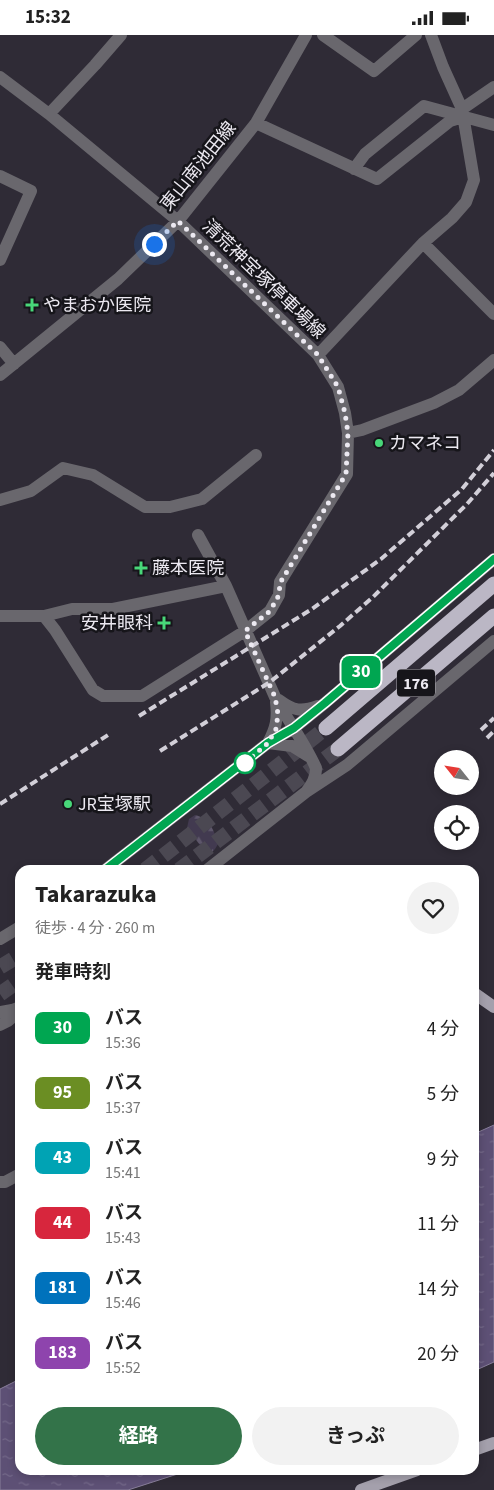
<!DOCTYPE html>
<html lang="ja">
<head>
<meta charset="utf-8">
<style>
  :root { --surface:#fff; --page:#f2f2f2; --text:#222; --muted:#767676; --accent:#337349 }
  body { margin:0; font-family:"Source Sans 3","Noto Sans JP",sans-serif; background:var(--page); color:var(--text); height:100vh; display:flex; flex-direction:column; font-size:19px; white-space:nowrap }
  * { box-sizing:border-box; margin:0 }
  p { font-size:16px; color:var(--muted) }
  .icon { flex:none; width:28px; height:28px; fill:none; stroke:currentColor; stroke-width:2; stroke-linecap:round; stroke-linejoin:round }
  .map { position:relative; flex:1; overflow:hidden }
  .drawer { position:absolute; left:15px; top:830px; width:464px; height:610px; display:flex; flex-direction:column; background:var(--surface); border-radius:15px; box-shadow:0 2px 8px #0003 }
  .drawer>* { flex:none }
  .badge { padding:0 10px; border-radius:8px; font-size:18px; line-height:32px }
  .needle { width:32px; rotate:300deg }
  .fabs { position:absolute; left:434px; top:715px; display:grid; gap:10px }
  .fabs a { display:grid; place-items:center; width:45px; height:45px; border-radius:50%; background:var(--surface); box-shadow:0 2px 8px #0003; font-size:25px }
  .you { position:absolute; width:25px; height:25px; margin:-12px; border:4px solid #fff; border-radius:50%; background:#1a73e8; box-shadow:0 0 0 8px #1a73e833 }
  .map>.badge { position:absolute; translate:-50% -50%; box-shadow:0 0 0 2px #fff }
  h2 { padding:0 20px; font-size:19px; line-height:45px }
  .round { display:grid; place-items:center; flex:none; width:52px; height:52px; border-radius:26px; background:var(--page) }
  .headline { display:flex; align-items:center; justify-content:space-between; height:85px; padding:0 20px }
  h1 { font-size:24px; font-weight:700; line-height:38px }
  .button { display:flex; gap:10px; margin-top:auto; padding:10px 20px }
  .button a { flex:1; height:58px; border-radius:30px; background:var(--accent); color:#fff; font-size:20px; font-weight:700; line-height:58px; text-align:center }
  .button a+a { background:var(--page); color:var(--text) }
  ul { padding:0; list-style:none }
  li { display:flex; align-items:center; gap:15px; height:65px; padding:0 20px }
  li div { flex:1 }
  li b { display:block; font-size:19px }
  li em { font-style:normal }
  li .badge { min-width:55px; font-weight:700; text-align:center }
  .status { display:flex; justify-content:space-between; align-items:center; height:35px; padding:0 25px; background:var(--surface); direction:ltr }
  .status svg { height:14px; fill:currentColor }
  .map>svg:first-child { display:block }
  .forest { fill:url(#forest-firs) }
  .water { fill:url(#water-ripples); stroke:#887e9a }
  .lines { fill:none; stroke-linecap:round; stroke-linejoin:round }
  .highway-tunnel { stroke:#4b4852; stroke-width:15; stroke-dasharray:15 8; stroke-linecap:butt }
  .minor { stroke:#69676d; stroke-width:12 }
  .major { stroke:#a4a0ac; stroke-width:12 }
  .highway { stroke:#bbb7c5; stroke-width:15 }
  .rail { stroke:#d2cfd8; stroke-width:4; stroke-dasharray:8 4; stroke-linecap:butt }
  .line-casing { stroke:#fff; stroke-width:11 }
  .line { stroke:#00a651; stroke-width:8 }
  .walk { stroke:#ece9f1; stroke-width:5; stroke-dasharray:0 9 }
  .poi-dot { fill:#48d779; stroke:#16151a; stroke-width:2 }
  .stop-dot { fill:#fff; stroke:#00a651; stroke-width:2.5 }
  .labels { text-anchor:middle; stroke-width:5; stroke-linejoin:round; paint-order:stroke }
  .shield { fill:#16151a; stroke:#aca9b0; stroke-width:1 }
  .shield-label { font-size:16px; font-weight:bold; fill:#ece9f1 }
  .street-label { font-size:18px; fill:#ece9f1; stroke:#16151a }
  .poi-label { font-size:18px; fill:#ece9f1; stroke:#16151a; text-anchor:start }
</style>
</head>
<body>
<div class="status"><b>15:32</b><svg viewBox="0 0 49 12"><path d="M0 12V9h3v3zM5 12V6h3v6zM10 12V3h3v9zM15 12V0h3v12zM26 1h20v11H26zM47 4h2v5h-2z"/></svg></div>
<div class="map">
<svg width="494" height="1455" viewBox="0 0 494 1455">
  <defs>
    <pattern id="forest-firs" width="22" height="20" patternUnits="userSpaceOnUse" patternTransform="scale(1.25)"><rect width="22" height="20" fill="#423a50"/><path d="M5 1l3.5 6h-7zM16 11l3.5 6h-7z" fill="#5d566a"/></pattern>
    <pattern id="water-ripples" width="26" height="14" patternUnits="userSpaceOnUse" patternTransform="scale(1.25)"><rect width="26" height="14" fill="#5d5075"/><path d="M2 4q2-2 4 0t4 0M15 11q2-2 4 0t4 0" fill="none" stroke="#746989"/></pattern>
  </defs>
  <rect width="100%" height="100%" fill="#2f2b36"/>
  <!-- forest -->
  <path class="forest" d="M 195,780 C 210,784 214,795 218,809 L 215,814 L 210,819 L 203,814 L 187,793 L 189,784 Z"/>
  <!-- water -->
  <path class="water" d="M 494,1090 L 494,1327 L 474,1336 L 474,1099 Z
    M 20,1344 L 20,1435 L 190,1435 L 128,1455 L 0,1455 L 0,1354 Z"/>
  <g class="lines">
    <!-- highway-tunnel -->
    <path class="highway-tunnel" d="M 145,835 L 326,693
      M 179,835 L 338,714
      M 0,932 L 20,920
      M 0,959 L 20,945"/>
    <!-- minor -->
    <path class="minor" d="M 323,0 L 374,36 L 416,0
      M 431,0 L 443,32 L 462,74 L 494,52
      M 0,42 L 49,79 L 178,186 L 318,320 L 338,352 L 345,378 L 348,398 L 347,439 L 280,547 L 279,560 L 270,576 L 245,596 L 142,661 L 103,661 L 93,655 L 55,595 L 44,581 L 0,581
      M 49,79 L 95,30 L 121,0
      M 256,88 L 377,144 L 450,86 L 463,82
      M 354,134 L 365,119 L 424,71 L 494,90
      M 0,141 L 31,156 L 0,225
      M 423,208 L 494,279
      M 0,312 L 14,329
      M 318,320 L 423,208 L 452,183 L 466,167 L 474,145 L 462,74
      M 0,340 L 118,244 L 178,186 L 256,88 L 306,0
      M 348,398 L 362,395 L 434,368 L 459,355 L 494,325
      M 0,465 L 31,456 L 63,433 L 93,440 L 145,472 L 170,472 L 202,464 L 256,420
      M 198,500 L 226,551
      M 44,581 L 72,574 L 113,574 L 226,551 L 275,662 C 288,686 305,708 316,733 C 316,743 312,749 306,757
      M 279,665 C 294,676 301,677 318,671
      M 268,708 L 292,711 L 308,721
      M 268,708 C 276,693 278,684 276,667
      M 105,835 L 268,708 L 294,693 L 325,668 L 494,524
      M 207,835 L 306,757 L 347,730 L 494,606
      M 0,904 L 20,892
      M 0,977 L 12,975 L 20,972
      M 0,990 L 8,986 L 20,976
      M 0,1147 L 5,1147 L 20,1139"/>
    <!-- major -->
    <path class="major" d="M 474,958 L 494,972
      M 474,1415 L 494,1408
      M 361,1455 L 417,1435"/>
    <!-- highway -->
    <path class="highway" d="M 326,693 L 494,549
      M 338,714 L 494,581"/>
    <!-- rail -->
    <path class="rail" d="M 139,681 L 312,574 L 381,524 L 462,454 L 494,415
      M 481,695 L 494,683
      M 487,703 L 494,696
      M 160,716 L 270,647 L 340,591 L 373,562 L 467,469 L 494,438
      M 0,769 L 108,700"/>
  </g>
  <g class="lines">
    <defs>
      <path id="line" d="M 105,835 L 268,708 L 294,693 L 325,668 L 494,524"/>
    </defs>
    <!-- line casing -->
    <use href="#line" class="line-casing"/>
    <!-- line -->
    <use href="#line" class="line"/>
    <!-- walk -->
    <path class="walk" d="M 154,209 L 178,186 L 318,320 L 338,352 L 345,378 L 348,398 L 346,439 L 280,548 L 279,560 L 270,576 L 245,596 L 275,662 L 278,679 L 276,694 L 268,708 L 245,728"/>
  </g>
  <!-- markers -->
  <g class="poi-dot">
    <path d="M29.5 262.5h5v5h5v5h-5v5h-5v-5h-5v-5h5z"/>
    <circle cx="379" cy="408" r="5"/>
    <path d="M138.5 525.5h5v5h5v5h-5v5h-5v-5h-5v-5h5z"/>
    <path d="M161.5 580.5h5v5h5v5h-5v5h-5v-5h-5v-5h5z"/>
    <circle cx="68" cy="769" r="5"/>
  </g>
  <circle class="stop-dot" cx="245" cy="728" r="10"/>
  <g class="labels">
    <!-- shield labels -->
    <rect class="shield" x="397" y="634.5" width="38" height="27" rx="4"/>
    <g class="shield-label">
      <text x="416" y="654">176</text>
    </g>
    <!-- street labels -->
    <g class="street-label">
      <text transform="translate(198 131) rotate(-51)" y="6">東山南池田線</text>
      <text transform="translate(264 244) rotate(44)" y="6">清荒神宝塚停車場線</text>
    </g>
    <!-- poi labels -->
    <g class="poi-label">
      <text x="43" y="276">やまおか医院</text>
      <text x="389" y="414">カマネコ</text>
      <text x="152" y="539">藤本医院</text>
      <text x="153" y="594" text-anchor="end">安井眼科</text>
      <text x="78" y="775">JR宝塚駅</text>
    </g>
  </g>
</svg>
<div class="fabs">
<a><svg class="needle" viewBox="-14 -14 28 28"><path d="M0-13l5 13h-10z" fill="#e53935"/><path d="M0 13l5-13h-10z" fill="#767676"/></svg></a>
<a><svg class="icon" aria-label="locate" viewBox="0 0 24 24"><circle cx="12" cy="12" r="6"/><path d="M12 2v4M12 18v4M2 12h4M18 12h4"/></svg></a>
</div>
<div class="you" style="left:154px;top:209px"></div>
<b class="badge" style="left:361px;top:637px;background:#00a651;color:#fff">30</b>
<section class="drawer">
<div class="headline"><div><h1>Takarazuka</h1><p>徒歩 · 4 分 · 260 m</p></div><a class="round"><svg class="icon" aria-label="heart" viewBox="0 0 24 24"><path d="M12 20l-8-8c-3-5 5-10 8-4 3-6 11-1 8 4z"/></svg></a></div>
<h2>発車時刻</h2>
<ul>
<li><span class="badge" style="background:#00a651;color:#fff">30</span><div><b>バス</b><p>15:36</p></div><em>4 分</em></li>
<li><span class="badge" style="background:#6b8e23;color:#fff">95</span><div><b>バス</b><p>15:37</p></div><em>5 分</em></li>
<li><span class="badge" style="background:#00a3b4;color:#fff">43</span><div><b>バス</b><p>15:41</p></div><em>9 分</em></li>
<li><span class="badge" style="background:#d7263d;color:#fff">44</span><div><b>バス</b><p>15:43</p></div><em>11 分</em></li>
<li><span class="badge" style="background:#0072bc;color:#fff">181</span><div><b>バス</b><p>15:46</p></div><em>14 分</em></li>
<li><span class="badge" style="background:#8e44ad;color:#fff">183</span><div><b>バス</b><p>15:52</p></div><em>20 分</em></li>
</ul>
<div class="button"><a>経路</a><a>きっぷ</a></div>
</section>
</div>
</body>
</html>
